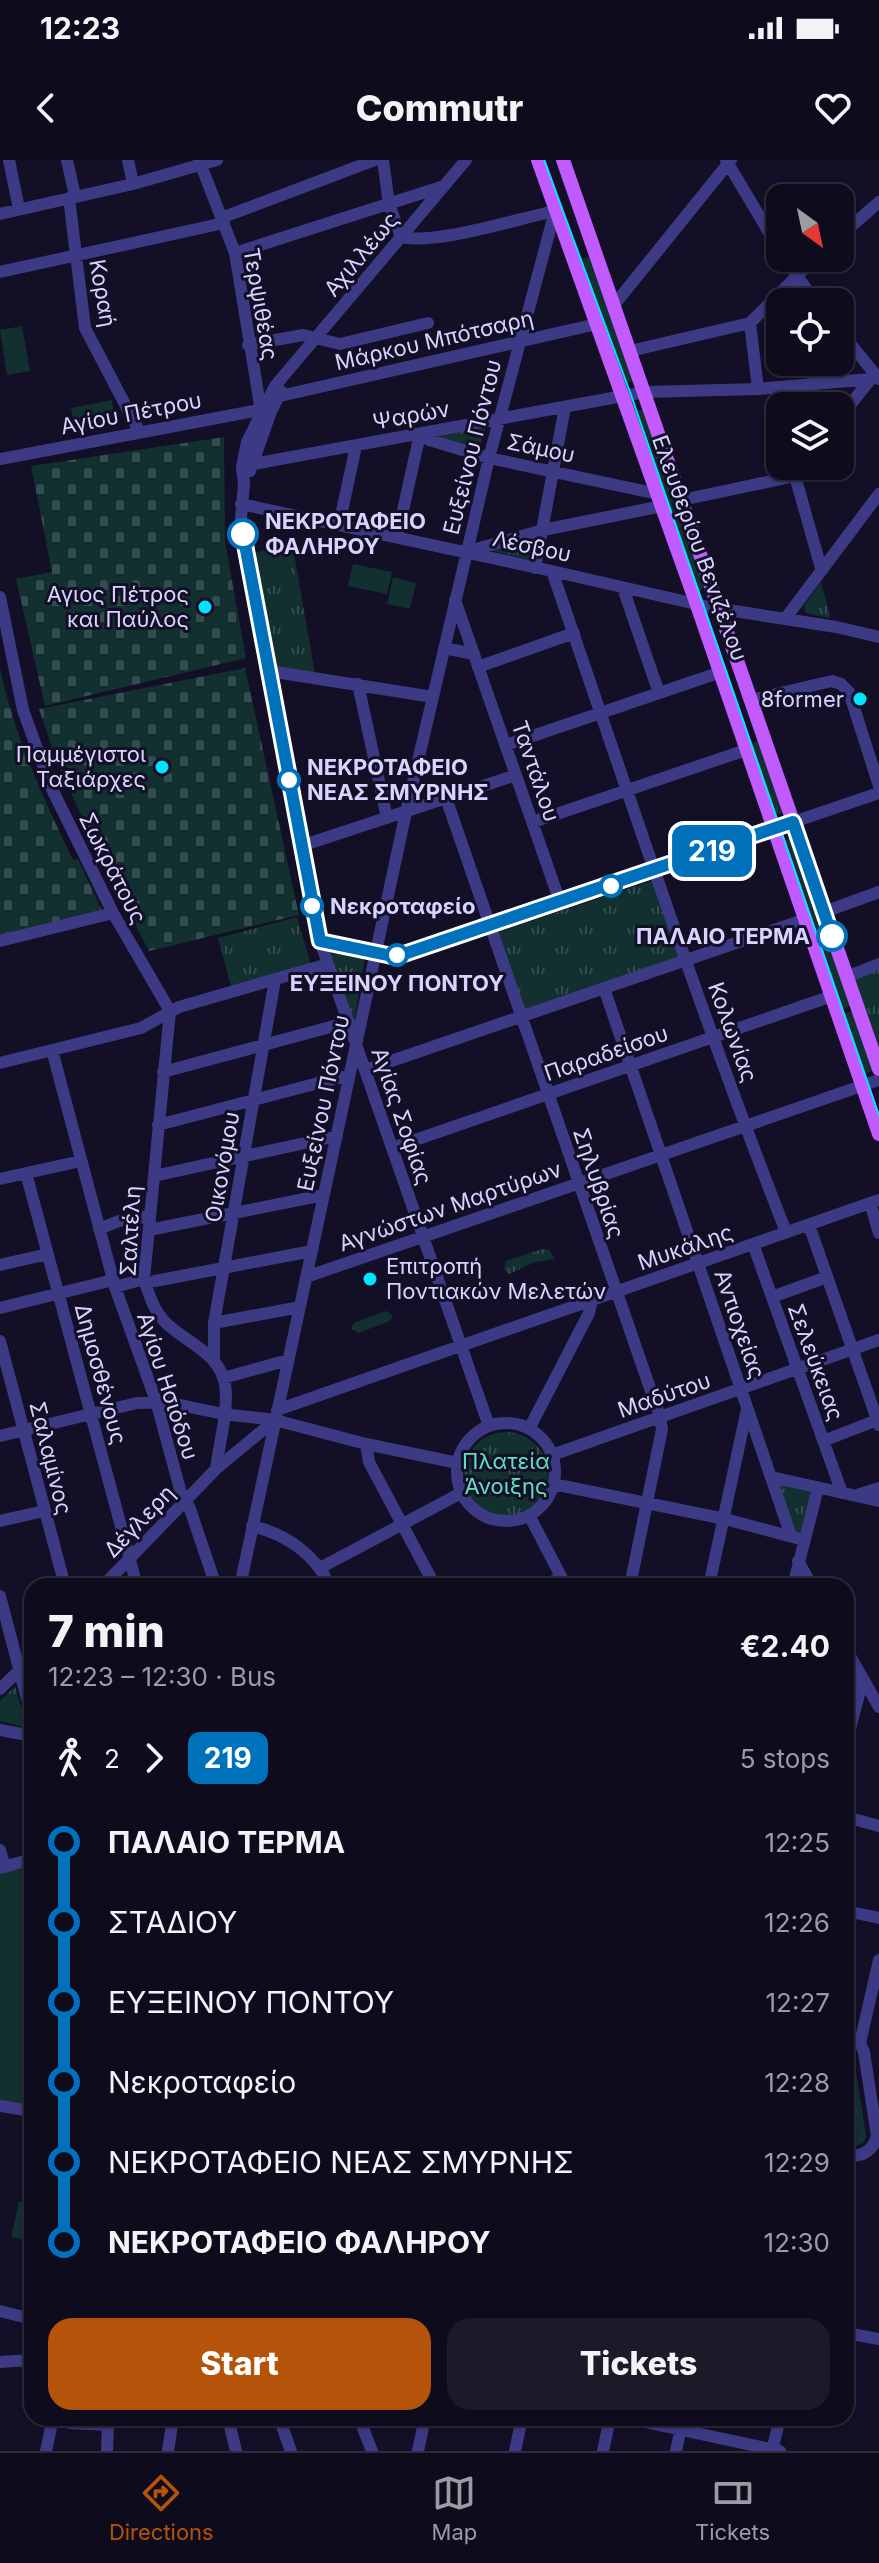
<!DOCTYPE html>
<html lang="en">
<head>
<meta charset="utf-8">
<style>
  :root { --surface:#0e0b1c; --page:#1c1929; --text:#f1f3f6; --muted:#9b9ba3; --line:#2e2b3b; --accent:#b45309 }
  body { margin:0; font-family:Inter,sans-serif; background:var(--page); color:var(--text); height:100vh; display:flex; flex-direction:column; font-size:30px; white-space:nowrap }
  * { box-sizing:border-box; margin:0 }
  p { font-size:26px; color:var(--muted) }
  .icon { flex:none; width:44px; height:44px; fill:none; stroke:currentColor; stroke-width:2; stroke-linecap:round; stroke-linejoin:round }
  .map { position:relative; flex:1; overflow:hidden }
  .drawer { position:absolute; left:24px; top:1418px; width:830px; height:848px; display:flex; flex-direction:column; background:var(--surface); border-radius:24px; box-shadow:0 2px 6px #0004,0 0 0 2px var(--line) }
  .drawer>* { flex:none }
  .badge { padding:0 16px; border-radius:12px; font-size:28px; line-height:52px }
  .needle { width:52px; rotate:147deg }
  .fabs { position:absolute; left:766px; top:24px; display:grid; gap:16px }
  .fabs a { display:grid; place-items:center; width:88px; height:88px; border-radius:16px; background:var(--surface); box-shadow:0 2px 6px #0004,0 0 0 2px var(--line); font-size:40px }
  .map>.badge { position:absolute; translate:-50% -50%; box-shadow:0 0 0 4px #fff }
  .legs { display:flex; align-items:center; gap:12px; height:88px; padding:0 24px; font-size:26px }
  .legs p { margin-inline-start:auto }
  .summary { display:flex; align-items:center; justify-content:space-between; height:136px; padding:0 24px }
  h1 { font-size:44px; font-weight:800; line-height:60px }
  .action { display:flex; gap:16px; margin-top:auto; padding:16px 24px }
  .action a { flex:1; height:92px; border-radius:24px; background:var(--accent); color:#fff; font-size:32px; font-weight:800; line-height:92px; text-align:center }
  .action a+a { background:var(--page); color:var(--text) }
  ul { padding:0 24px; list-style:none }
  li { display:flex; align-items:center; gap:28px; height:80px; font-size:30px }
  li i { display:grid; place-items:center; width:12px; height:100%; margin:0 10px; background:currentColor }
  li i::after { content:''; width:20px; height:20px; margin:-10px; border:6px solid; border-radius:50%; background:var(--surface) }
  li p { margin-inline-start:auto }
  li:first-child i { background:linear-gradient(#0000 50%,currentColor 0) }
  li:last-child i { background:linear-gradient(currentColor 50%,#0000 0) }
  .status { display:flex; justify-content:space-between; align-items:center; height:56px; padding:0 40px; background:var(--surface); direction:ltr }
  .status svg { height:22px; fill:currentColor }
  header { display:flex; justify-content:space-between; align-items:center; height:104px; padding:0 24px; background:var(--surface); font-size:36px; font-weight:800 }
  .dock { display:flex; justify-content:space-around; align-items:center; height:112px; border-top:2px solid var(--line); background:var(--surface); font-size:22px; color:var(--muted) }
  .dock a { display:grid; justify-items:center; gap:4px }
  .dock .on { color:var(--accent) }
  .map>svg:first-child { display:block }
  .green { fill:#12302f }
  .cemetery { fill:url(#cemetery-stones) }
  .park { fill:url(#park-tufts) }
  .lines { fill:none; stroke-linecap:round; stroke-linejoin:round }
  .minor { stroke:#3d3a85; stroke-width:12 }
  .major { stroke:#c25bff; stroke-width:14 }
  .tram { stroke:#00e5ff; stroke-width:2 }
  .line-1-casing { stroke:#fff; stroke-width:18 }
  .line-1 { stroke:#0072bc; stroke-width:12 }
  .stop-1-dot { fill:#fff; stroke:#0072bc; stroke-width:4 }
  .poi-dot { fill:#00e5ff; stroke:#130f26; stroke-width:3 }
  .labels { text-anchor:middle; stroke-width:6; stroke-linejoin:round; paint-order:stroke }
  .street-label { font-size:22px; fill:#d9d4ff; stroke:#130f26 }
  .stop-label { font-size:22px; font-weight:bold; fill:#d9d4ff; stroke:#130f26; text-anchor:start }
  .poi-label { font-size:22px; fill:#d9d4ff; stroke:#130f26; text-anchor:end }
  .park-label { font-size:22px; fill:#5fe0c0; stroke:#130f26 }
</style>
</head>
<body>
<div class="status"><b>12:23</b><svg viewBox="0 0 49 12"><path d="M0 12V9h3v3zM5 12V6h3v6zM10 12V3h3v9zM15 12V0h3v12zM26 1h20v11H26zM47 4h2v5h-2z"/></svg></div>
<header><svg class="icon" aria-label="back" viewBox="0 0 24 24"><path d="M15 5l-7 7 7 7"/></svg>Commutr<svg class="icon" aria-label="heart" viewBox="0 0 24 24"><path d="M12 20l-8-8c-3-5 5-10 8-4 3-6 11-1 8 4z"/></svg></header>
<div class="map">
<svg width="879" height="2291" viewBox="0 0 879 2291">
  <defs>
    <pattern id="cemetery-stones" width="16" height="16" patternUnits="userSpaceOnUse" patternTransform="scale(2)"><rect width="16" height="16" fill="#12302f"/><path d="M2 7V4a2 2 0 0 1 4 0v3zM10 15v-3a2 2 0 0 1 4 0v3z" fill="#344d4e"/></pattern>
    <pattern id="park-tufts" width="24" height="20" patternUnits="userSpaceOnUse" patternTransform="scale(2)"><rect width="24" height="20" fill="#12302f"/><path d="M3 7l-1-3M5 7V3M7 7l1-3M15 17l-1-3M17 17v-4M19 17l1-3" fill="none" stroke="#344d4e"/></pattern>
  </defs>
  <rect width="100%" height="100%" fill="#130f26"/>
  <!-- green -->
  <path class="green" d="M 593,95 L 637,220 L 624,224 L 579,100 Z
    M 22,166 L 30,211 L 7,215 L 0,170 Z
    M 112,240 L 116,264 L 76,272 L 71,248 Z
    M 648,249 L 708,422 L 697,435 L 633,251 Z
    M 353,404 L 392,412 L 387,434 L 348,426 Z
    M 393,417 L 416,423 L 410,449 L 387,444 Z
    M 762,580 L 787,651 L 773,656 L 748,584 Z
    M 797,678 L 854,845 L 840,850 L 781,680 Z
    M 856,850 L 877,909 L 862,915 L 841,855 Z
    M 32,1703 L 32,1945 L 0,1941 L 0,1712 Z
    M 19,2041 L 32,2044 L 31,2082 L 11,2077 Z"/>
  <!-- cemetery -->
  <path class="cemetery" d="M 224,277 L 225,382 L 246,498 L 45,546 L 16,419 L 52,412 L 31,306 Z
    M 245,508 L 299,755 L 149,791 L 102,702 L 58,604 L 39,549 Z
    M 0,509 C 15,577 43,638 73,700 L 78,699 L 103,753 L 0,775 Z"/>
  <!-- park -->
  <path class="park" d="M 486,267 L 478,292 L 437,276 L 439,274 Z
    M 537,378 L 530,400 L 484,389 Z
    M 292,382 L 315,514 L 278,509 L 255,393 Z
    M 821,422 L 830,456 L 829,458 L 806,453 L 804,446 Z
    M 654,720 L 681,800 L 522,854 L 495,773 Z
    M 297,757 L 311,805 L 232,830 L 218,778 Z
    M 331,793 L 365,796 L 354,864 Z
    M 879,809 L 879,895 L 852,819 Z
    M 542,1089 L 549,1090 L 555,1099 L 535,1102 L 509,1114 L 504,1110 L 506,1101 Z
    M 386,1151 L 393,1155 L 390,1161 L 358,1173 L 351,1168 L 354,1163 Z
    M464 1314a42 42 0 1 1 84 0a42 42 0 1 1-84 0Z
    M 771,1317 L 818,1328 L 804,1380 L 791,1376 Z
    M 15,1526 L 27,1567 L 26,1568 L 0,1561 L 0,1541 Z
    M 846,1891 L 854,1899 L 866,1976 L 864,1982 L 853,1988 L 846,1985 Z"/>
  <g class="lines">
    <!-- minor -->
    <path class="minor" d="M 9,0 L 19,49
      M 67,0 L 75,36
      M 128,0 L 133,24
      M 199,0 L 235,93 L 261,251
      M 383,0 L 389,44 L 401,77
      M 466,0 L 275,226 L 247,282 L 242,307 L 244,324 L 241,358 L 320,781 L 489,1266
      M 726,0 L 780,91
      M 69,38 L 85,168 L 139,271
      M 0,54 L 133,24 L 217,0
      M 221,58 L 375,0
      M 840,76 L 879,42
      M 235,93 L 441,27
      M 784,98 L 816,142
      M 0,112 L 224,63
      M 614,145 L 731,0
      M 750,163 L 758,229
      M 840,171 L 879,219
      M 248,185 L 303,175 L 340,184 L 428,163
      M 630,191 L 750,163 L 815,98
      M 280,236 L 597,164
      M 840,258 L 873,216
      M 0,299 L 254,251 L 270,254
      M 253,304 L 645,232 L 758,229 L 870,219
      M 250,311 L 270,254 L 281,231
      M 795,316 L 821,408
      M 682,340 L 795,316 L 803,306
      M 241,344 L 552,411 L 709,447 L 836,467 L 879,477
      M 339,365 L 356,286
      M 397,377 L 420,274 L 429,280 L 489,298 L 658,334
      M 469,391 L 543,370 L 662,346
      M 535,408 L 565,247
      M 552,411 C 628,632 701,855 786,1072
      M 623,428 L 659,533
      M 0,437 L 23,550 L 51,627 L 113,753 L 170,851
      M 455,440 L 560,742
      M 785,459 L 879,334
      M 444,488 L 474,494
      M 478,507 L 574,473
      M 269,511 L 433,537
      M 358,524 L 387,658
      M 751,540 L 832,521 L 841,524 L 849,532 L 879,626
      M 506,585 L 721,512
      M 381,630 L 411,633
      M 446,638 L 660,1257 L 662,1269 L 630,1426
      M 533,662 L 746,590
      M 301,686 L 516,615
      M 824,752 L 879,732
      M 0,781 L 113,753
      M 320,781 L 392,796 L 401,795 L 879,633
      M 846,817 L 879,804
      M 604,828 L 791,1376
      M 170,851 L 144,1119 C 149,1135 154,1151 166,1163 C 185,1182 219,1192 225,1224 C 229,1250 219,1283 216,1309
      M 52,890 L 115,1127 L 156,1241 L 181,1333 L 190,1349 L 216,1426
      M 0,903 L 141,868 L 179,847 L 328,804
      M 365,910 L 806,759
      M 163,912 L 349,862
      M 158,965 L 349,915
      M 392,988 L 832,836
      M 26,1013 L 137,1426
      M 154,1016 L 337,976
      M 0,1019 L 81,1001
      M 870,1043 L 879,1073
      M 809,1065 L 879,1265
      M 99,1069 L 119,1061 L 150,1056
      M 149,1070 L 324,1035
      M 753,1084 L 842,1333
      M 0,1105 L 48,1094
      M 306,1117 L 879,920
      M 155,1121 L 312,1091
      M 115,1127 L 144,1119
      M 772,1137 L 827,1117
      M 0,1148 L 113,1120
      M 214,1163 L 300,1147
      M 0,1181 L 65,1426
      M 214,1202 L 214,1163 L 275,820
      M 223,1218 L 288,1200
      M 277,1250 L 879,1040
      M457 1312a49 49 0 1 1 98 0a49 49 0 1 1-98 0Z
      M 529,1269 L 589,1153 L 592,1140
      M 0,1276 L 137,1243 L 166,1242 L 223,1254 L 275,1260 L 366,1284 L 458,1303
      M 823,1281 L 877,1260
      M 366,1284 L 369,1302 L 435,1426
      M 552,1295 L 879,1180
      M 771,1317 L 879,1341
      M 553,1324 L 725,1359 L 804,1380
      M 857,1335 L 879,1328
      M 529,1355 L 566,1426
      M 0,1361 L 44,1351
      M 252,1366 C 286,1374 315,1394 330,1426
      M 798,1401 L 812,1426
      M 320,1408 L 461,1333
      M 103,1426 L 216,1309 L 275,1260
      M 240,1426 L 406,652 L 489,298 L 555,51 C 517,59 436,85 401,77
      M 544,1426 L 561,1417
      M 709,1426 L 747,1249
      M 793,1426 L 818,1328
      M 0,1436 L 32,1558
      M 846,1489 L 879,1547
      M 0,1529 L 32,1498
      M 0,1570 L 32,1576
      M 846,1584 L 863,1519
      M 846,1639 L 846,1655
      M 846,1657 L 879,1666
      M 0,1690 L 5,1707
      M 0,1708 L 32,1699
      M 846,1751 L 879,1758
      M 846,1877 L 860,1883 L 864,1892 L 877,1976 C 873,1991 861,1998 846,1995
      M 860,1883 L 879,1800
      M 0,1946 L 32,1951
      M 0,2151 L 32,2159
      M 846,2173 L 879,2179
      M 0,2202 L 32,2200
      M 56,2258 L 69,2263 L 108,2265
      M 228,2258 L 236,2291
      M 279,2258 L 291,2291
      M 359,2258 L 372,2291
      M 626,2258 L 780,2291
      M 46,2291 L 53,2258
      M 107,2291 L 108,2265 L 111,2258
      M 168,2291 L 173,2258
      M 418,2291 L 425,2258
      M 515,2291 L 522,2258
      M 603,2291 L 610,2258
      M 676,2291 L 683,2258
      M 772,2291 L 780,2258"/>
    <!-- major -->
    <path class="major" d="M 538,0 L 697,445 L 879,974
      M 563,0 L 879,909"/>
    <!-- tram -->
    <path class="tram" d="M 544,0 L 631,235 L 879,956"/>
  </g>
  <g class="lines">
    <defs>
      <path id="line-1" d="M 243,374 L 320,781 L 392,796 L 401,795 L 793,662 L 832,776"/>
    </defs>
    <!-- line-1 casing -->
    <use href="#line-1" class="line-1-casing"/>
    <!-- line-1 -->
    <use href="#line-1" class="line-1"/>
  </g>
  <!-- markers -->
  <g class="stop-1-dot">
    <circle cx="243" cy="374" r="14"/>
    <circle cx="289" cy="620" r="10"/>
    <circle cx="611" cy="726" r="10"/>
    <circle cx="312" cy="746" r="10"/>
    <circle cx="832" cy="776" r="14"/>
    <circle cx="397" cy="795" r="10"/>
  </g>
  <g class="poi-dot">
    <circle cx="205" cy="447" r="8"/>
    <circle cx="860" cy="539" r="8"/>
    <circle cx="162" cy="607" r="8"/>
    <circle cx="370" cy="1119" r="8"/>
  </g>
  <g class="labels">
    <!-- street labels -->
    <g class="street-label">
      <text transform="translate(361 94) rotate(-50)" y="8">Αχιλλέως</text>
      <text transform="translate(103 133) rotate(80)" y="8">Κοραή</text>
      <text transform="translate(261 144) rotate(80)" y="8">Τερψιθέας</text>
      <text transform="translate(434 180) rotate(-13)" y="8">Μάρκου Μπότσαρη</text>
      <text transform="translate(131 253) rotate(-11)" y="8">Αγίου Πέτρου</text>
      <text transform="translate(411 255) rotate(-10)" y="8">Ψαρών</text>
      <text transform="translate(472 287) rotate(-76)" y="8">Ευξείνου Πόντου</text>
      <text transform="translate(541 288) rotate(12)" y="8">Σάμου</text>
      <text transform="translate(532 386) rotate(12)" y="8">Λέσβου</text>
      <text transform="translate(700 388) rotate(70)" y="8">Ελευθερίου Βενιζέλου</text>
      <text transform="translate(536 611) rotate(71)" y="8">Ταντάλου</text>
      <text transform="translate(113 708) rotate(63)" y="8">Σωκράτους</text>
      <text transform="translate(733 872) rotate(70)" y="8">Κολωνίας</text>
      <text transform="translate(606 893) rotate(-19)" y="8">Παραδείσου</text>
      <text transform="translate(323 943) rotate(-78)" y="8">Ευξείνου Πόντου</text>
      <text transform="translate(402 956) rotate(71)" y="8">Αγίας Σοφίας</text>
      <text transform="translate(222 1007) rotate(-80)" y="8">Οικονόμου</text>
      <text transform="translate(599 1023) rotate(71)" y="8">Σηλυβρίας</text>
      <text transform="translate(450 1046) rotate(-19)" y="8">Αγνώστων Μαρτύρων</text>
      <text transform="translate(130 1071) rotate(-87)" y="8">Σαλτέλη</text>
      <text transform="translate(685 1087) rotate(-19)" y="8">Μυκάλης</text>
      <text transform="translate(740 1164) rotate(71)" y="8">Αντιοχείας</text>
      <text transform="translate(816 1202) rotate(70)" y="8">Σελεύκειας</text>
      <text transform="translate(101 1214) rotate(75)" y="8">Δημοσθένους</text>
      <text transform="translate(168 1226) rotate(72)" y="8">Αγίου Ησιόδου</text>
      <text transform="translate(664 1235) rotate(-19)" y="8">Μαδύτου</text>
      <text transform="translate(51 1298) rotate(76)" y="8">Σαλαμίνος</text>
      <text transform="translate(139 1361) rotate(-46)" y="8">Δέγλερη</text>
    </g>
    <!-- stop labels -->
    <g class="stop-label">
      <text x="265" y="369">ΝΕΚΡΟΤΑΦΕΙΟ<tspan x="265" dy="25">ΦΑΛΗΡΟΥ</tspan></text>
      <text x="307" y="615">ΝΕΚΡΟΤΑΦΕΙΟ<tspan x="307" dy="25">ΝΕΑΣ ΣΜΥΡΝΗΣ</tspan></text>
      <text x="330" y="754">Νεκροταφείο</text>
      <text x="810" y="784" text-anchor="end">ΠΑΛΑΙΟ ΤΕΡΜΑ</text>
      <text x="397" y="831" text-anchor="middle">ΕΥΞΕΙΝΟΥ ΠΟΝΤΟΥ</text>
    </g>
    <!-- poi labels -->
    <g class="poi-label">
      <text x="189" y="442">Αγιος Πέτρος<tspan x="189" dy="25">και Παύλος</tspan></text>
      <text x="844" y="547">8former</text>
      <text x="146" y="602">Παμμέγιστοι<tspan x="146" dy="25">Ταξιάρχες</tspan></text>
      <text x="386" y="1114" text-anchor="start">Επιτροπή<tspan x="386" dy="25">Ποντιακών Μελετών</tspan></text>
    </g>
    <!-- park labels -->
    <g class="park-label">
      <text x="506" y="1309">Πλατεία<tspan x="506" dy="25">Άνοιξης</tspan></text>
    </g>
  </g>
</svg>
<div class="fabs">
<a><svg class="needle" viewBox="-14 -14 28 28"><path d="M0-13l5 13h-10z" fill="#e53935"/><path d="M0 13l5-13h-10z" fill="#9b9ba3"/></svg></a>
<a><svg class="icon" aria-label="locate" viewBox="0 0 24 24"><circle cx="12" cy="12" r="6"/><path d="M12 2v4M12 18v4M2 12h4M18 12h4"/></svg></a>
<a><svg class="icon" aria-label="layers" viewBox="0 0 24 24"><path d="M12 4l9 5-9 5-9-5zM3 14l9 5 9-5"/></svg></a>
</div>
<b class="badge" style="left:712px;top:691px;background:#0072bc;color:#fff">219</b>
<section class="drawer">
<div class="summary"><div><h1>7 min</h1><p>12:23 – 12:30 · Bus</p></div><b>€2.40</b></div>
<div class="legs"><svg class="icon" aria-label="walk" viewBox="0 0 24 24"><circle cx="13" cy="4" r="2"/><path d="M13 8l-2 6 4 7M11 14l-3 7M7 12l3-4h3l4 4"/></svg>2<svg class="icon" aria-label="forward" viewBox="0 0 24 24"><path d="M9 5l7 7-7 7"/></svg><b class="badge" style="background:#0072bc;color:#fff">219</b><p>5 stops</p></div>
<ul>
<li><i style="color:#0072bc"></i><b>ΠΑΛΑΙΟ ΤΕΡΜΑ</b><p>12:25</p></li>
<li><i style="color:#0072bc"></i><span>ΣΤΑΔΙΟΥ</span><p>12:26</p></li>
<li><i style="color:#0072bc"></i><span>ΕΥΞΕΙΝΟΥ ΠΟΝΤΟΥ</span><p>12:27</p></li>
<li><i style="color:#0072bc"></i><span>Νεκροταφείο</span><p>12:28</p></li>
<li><i style="color:#0072bc"></i><span>ΝΕΚΡΟΤΑΦΕΙΟ ΝΕΑΣ ΣΜΥΡΝΗΣ</span><p>12:29</p></li>
<li><i style="color:#0072bc"></i><b>ΝΕΚΡΟΤΑΦΕΙΟ ΦΑΛΗΡΟΥ</b><p>12:30</p></li>
</ul>
<div class="action"><a>Start</a><a>Tickets</a></div>
</section>
</div>
<nav class="dock">
<a class="on"><svg class="icon" aria-label="directions" viewBox="0 0 24 24"><path d="M12 3l9 9-9 9-9-9zM9 14v-3h6M13 9l2 2-2 2"/></svg>Directions</a>
<a><svg class="icon" aria-label="map" viewBox="0 0 24 24"><path d="M3 6l6-2 6 2 6-2v14l-6 2-6-2-6 2zM9 4v14M15 6v14"/></svg>Map</a>
<a><svg class="icon" aria-label="tickets" viewBox="0 0 24 24"><path d="M3 7h18v10H3zM15 7v10"/></svg>Tickets</a>
</nav>
</body>
</html>
